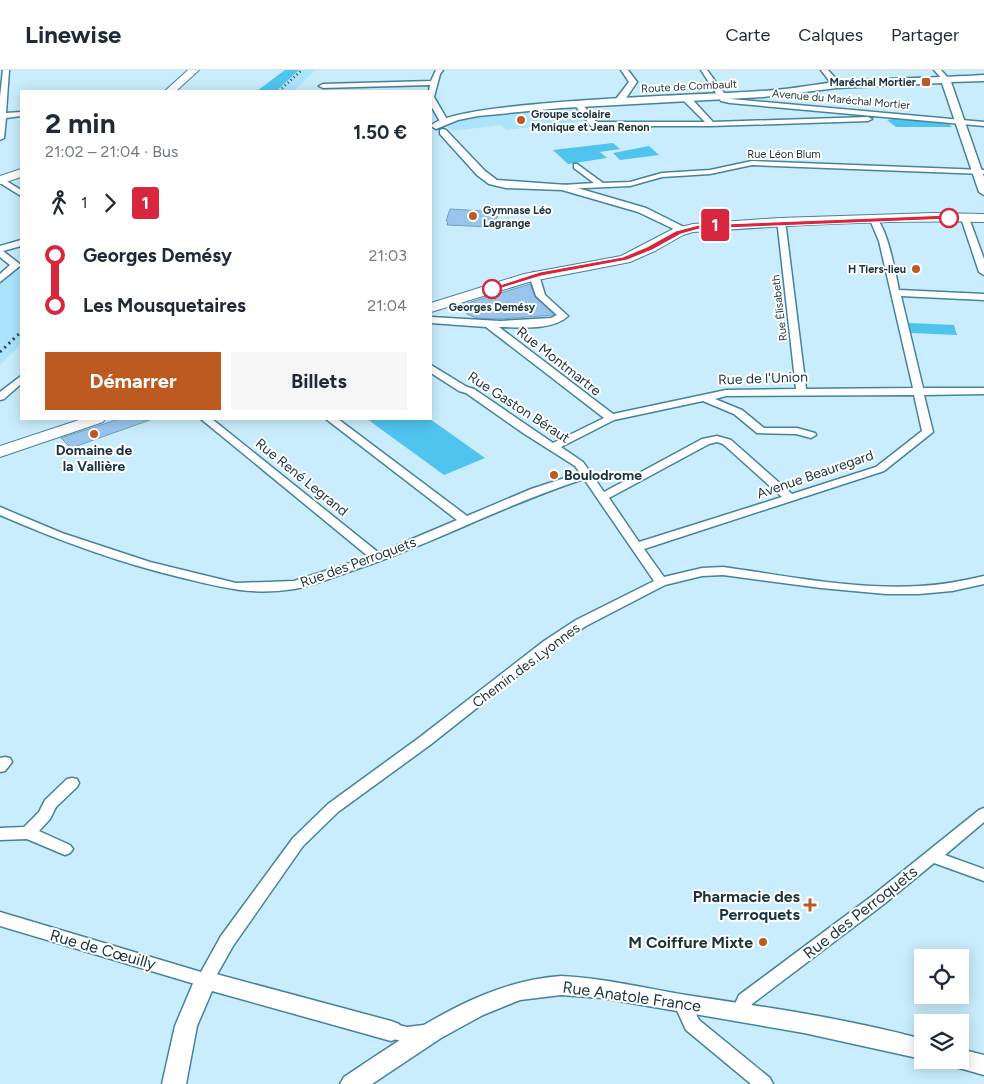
<!DOCTYPE html>
<html lang="fr">
<head>
<meta charset="utf-8">
<style>
  :root { --surface:#fff; --page:#f6f6f7; --text:#1f2937; --muted:#747a83; --line:#e0e1e3; --accent:#bd5a21 }
  body { margin:0; font-family:Figtree,sans-serif; background:var(--page); color:var(--text); height:100vh; display:flex; flex-direction:column; font-size:19px; white-space:nowrap }
  * { box-sizing:border-box; margin:0 }
  p { font-size:16px; color:var(--muted) }
  .icon { flex:none; width:28px; height:28px; fill:none; stroke:currentColor; stroke-width:2; stroke-linecap:round; stroke-linejoin:round }
  .map { position:relative; flex:1; overflow:hidden }
  .details { position:absolute; left:20px; top:20px; width:412px; height:330px; display:flex; flex-direction:column; background:var(--surface); border-radius:0px; box-shadow:0 2px 12px #0003 }
  .details>* { flex:none }
  .badge { padding:0 10px; border-radius:4px; font-size:18px; line-height:32px }
  .controls { position:absolute; left:914px; top:879px; display:grid; gap:10px }
  .controls a { display:grid; place-items:center; width:55px; height:55px; border-radius:0px; background:var(--surface); box-shadow:0 2px 12px #0003; font-size:25px }
  .map>.badge { position:absolute; translate:-50% -50%; box-shadow:0 0 0 2px #fff }
  .legs { display:flex; align-items:center; gap:8px; height:55px; padding:0 25px; font-size:16px }
  .legs p { margin-inline-start:auto }
  .overview { display:flex; align-items:center; justify-content:space-between; height:85px; padding:0 25px }
  h1 { font-size:28px; font-weight:700; line-height:38px }
  .action { display:flex; gap:10px; margin-top:auto; padding:10px 25px }
  .action a { flex:1; height:58px; border-radius:0px; background:var(--accent); color:#fff; font-size:20px; font-weight:700; line-height:58px; text-align:center }
  .action a+a { background:var(--page); color:var(--text) }
  ul { padding:0 25px; list-style:none }
  li { display:flex; align-items:center; gap:18px; height:50px; font-size:19px }
  li i { display:grid; place-items:center; width:8px; height:100%; margin:0 6px; background:currentColor }
  li i::after { content:''; width:12px; height:12px; margin:-6px; border:4px solid; border-radius:50%; background:var(--surface) }
  li p { margin-inline-start:auto }
  li:first-child i { background:linear-gradient(#0000 50%,currentColor 0) }
  li:last-child i { background:linear-gradient(currentColor 50%,#0000 0) }
  header { display:flex; align-items:center; gap:30px; box-sizing:border-box; height:70px; padding:0 25px; background:var(--surface); border-bottom:1px solid var(--line) }
  header strong { font-size:24px }
  nav { display:flex; gap:28px; margin-inline-start:auto; font-size:18px }
  .map>svg:first-child { display:block }
  .built { fill:#abe4fc }
  .green { fill:#4fc4ef }
  .building { fill:#99c5ed; stroke:#749fc5 }
  .lines { fill:none; stroke-linecap:round; stroke-linejoin:round }
  .minor-casing { stroke:#46839b; stroke-width:3 }
  .tertiary-casing { stroke:#46839b; stroke-width:3 }
  .secondary-casing { stroke:#46839b; stroke-width:2 }
  .minor { fill:#fff; fill-rule:evenodd }
  .tertiary { fill:#fff; fill-rule:evenodd }
  .secondary { fill:#fff; fill-rule:evenodd }
  .rail-far1 { stroke:#2d4853; stroke-width:2.5; stroke-dasharray:1 3; stroke-linecap:butt }
  .rail { stroke:#2d4853; stroke-width:3; stroke-dasharray:2 4; stroke-linecap:butt }
  .line-1 { fill:#d7263d; stroke:#fff }
  .poi-dot { fill:#bd5a21; stroke:#fff; stroke-width:2 }
  .stop-1-dot { fill:#fff; stroke:#d7263d; stroke-width:2.5 }
  .labels { text-anchor:middle; stroke-width:4; stroke-linejoin:round; paint-order:stroke }
  .far-poi-label { font-size:11px; font-weight:bold; fill:#1a333e; stroke:#fff; text-anchor:end }
  .far-street-label { font-size:11px; fill:#1a333e; stroke:#fff }
  .far-stop-label { font-size:11px; font-weight:bold; fill:#1a333e; stroke:#fff }
  .street-label { font-size:14px; fill:#1a333e; stroke:#fff }
  .poi-label { font-size:14px; font-weight:bold; fill:#1a333e; stroke:#fff }
  .near-poi-label { font-size:16px; font-weight:bold; fill:#1a333e; stroke:#fff; text-anchor:end }
  .near-street-label { font-size:16px; fill:#1a333e; stroke:#fff }
</style>
</head>
<body>
<header>
<strong>Linewise</strong>
<nav><a>Carte</a><a>Calques</a><a>Partager</a></nav>
</header>
<div class="map">
<svg width="984" height="1014" viewBox="0 0 984 1014">
  <rect width="100%" height="100%" fill="#c9edfd"/>
  <!-- built -->
  <path class="built" d="M 285,0 L 315,0 L 294,21 L 257,21 Z
    M 564,37 L 577,40 L 586,51 L 506,60 L 501,55 L 452,61 L 447,57 L 454,51 L 470,46 Z
    M 21,192 L 21,274 L 0,295 L 0,210 Z"/>
  <!-- green -->
  <path class="green" d="M 285,0 L 299,0 L 276,21 L 257,21 Z
    M 898,48 L 948,53 L 952,57 L 896,57 L 887,50 Z
    M 613,73 L 620,79 L 600,82 L 607,88 L 568,94 L 553,80 Z
    M 649,76 L 659,85 L 620,90 L 613,83 Z
    M 909,253 L 954,255 L 957,265 L 911,263 Z
    M 367,349 L 430,349 L 485,388 L 444,405 Z"/>
  <!-- building -->
  <path class="building" d="M 450,139 L 499,142 L 495,154 L 492,157 L 447,155 L 448,151 L 446,151 Z
    M 530,214 L 535,227 L 554,245 L 500,249 L 476,248 L 467,244 L 461,235 Z
    M 119,349 L 150,350 L 71,378 L 61,368 Z"/>
  <g class="lines">
    <defs>
      <path id="minor" d="M 3,0 L 9,0 L 6,43 L 21,42 L 21,46 L 6,48 L 4,68 L 0,70 L 0,27 Z
        M 436,0 L 443,0 L 440,4 L 434,27 L 448,51 L 444,53 L 441,53 L 431,36 L 431,21 L 429,21 L 430,15 L 323,18 L 319,16 L 323,14 L 431,11 Z
        M 621,0 L 628,0 L 637,12 L 622,34 L 619,34 L 615,32 L 616,29 L 629,12 Z
        M 701,0 L 707,0 L 727,27 L 731,29 L 984,52 L 984,56 L 730,33 L 721,31 Z
        M 821,0 L 828,0 L 840,13 L 840,17 L 834,17 Z
        M 934,0 L 941,0 L 949,9 L 943,10 Z
        M 684,27 L 690,27 L 713,52 L 868,47 L 872,49 L 868,51 L 711,56 L 591,56 L 574,34 L 581,32 L 596,52 L 705,52 L 684,31 Z
        M 752,91 L 984,100 L 984,104 L 752,95 L 710,104 L 662,107 L 630,116 L 563,119 L 559,117 L 563,115 L 594,113 L 574,98 L 574,94 L 577,94 L 603,113 L 630,112 L 662,103 L 710,100 Z
        M 0,107 L 21,120 L 21,126 L 0,113 Z
        M 965,145 L 969,148 L 984,189 L 984,205 L 979,202 L 961,148 Z
        M 874,147 C 887,153 896,206 899,220 L 984,224 L 984,230 L 901,226 L 923,318 L 984,318 L 984,324 L 924,325 L 933,362 L 884,401 L 644,479 L 664,507 L 702,498 L 723,497 C 788,506 854,520 920,516 C 942,515 963,511 984,506 L 984,514 L 952,521 L 919,524 L 886,524 L 821,518 L 723,505 L 702,506 L 665,515 L 586,556 L 554,577 L 430,675 L 338,742 L 303,776 L 233,876 L 211,915 L 205,917 L 0,856 L 0,842 L 201,902 L 221,866 L 293,768 L 328,734 L 420,667 L 544,571 L 576,550 L 654,511 L 584,409 C 503,435 429,476 348,502 C 331,508 312,516 294,519 C 251,526 220,517 179,507 C 117,492 58,470 0,445 L 0,437 L 62,463 L 150,492 L 236,513 L 294,511 L 369,487 L 201,349 L 212,349 L 379,483 L 457,450 L 326,349 L 338,349 L 467,446 L 531,419 L 580,403 L 575,396 L 523,363 L 466,323 L 459,321 L 431,303 L 431,295 L 467,317 L 474,319 L 553,373 L 604,348 L 486,257 L 431,253 L 431,247 L 500,251 L 551,248 L 557,245 L 536,226 L 529,205 L 534,202 L 539,205 L 545,225 L 568,246 C 552,261 520,257 499,257 L 613,344 L 726,320 L 796,319 L 778,158 L 775,152 L 779,149 L 782,150 L 786,158 L 806,319 L 913,318 L 879,171 L 870,150 ZM 914,325 L 922,361 L 876,397 L 792,424 L 731,370 L 717,366 L 702,369 L 604,422 L 583,392 L 561,377 L 614,350 L 703,331 L 734,344 L 757,363 L 796,364 L 811,368 L 816,365 L 815,363 L 797,358 L 764,358 L 742,340 L 715,329 L 726,326 ZM 717,372 L 723,374 L 782,427 L 639,472 L 609,428 L 709,374 Z
        M 21,170 L 21,176 L 3,181 L 21,195 L 0,212 L 0,204 L 10,195 L 0,187 L 0,176 Z
        M 21,306 L 21,314 L 4,329 L 0,330 L 0,322 Z
        M 5,687 L 10,688 L 12,692 L 5,701 L 0,702 L 0,688 Z
        M 72,708 L 77,709 L 79,713 L 77,717 L 56,737 L 50,749 L 39,761 L 70,775 L 73,779 L 70,783 L 65,785 L 60,783 L 27,769 L 0,770 L 0,758 L 24,757 L 39,742 L 45,730 L 67,709 Z
        M 984,738 L 984,752 L 945,785 L 984,799 L 984,811 L 934,793 L 884,834 L 752,934 L 747,946 L 741,948 L 735,946 L 732,941 L 739,925 L 872,826 L 979,740 Z
        M 683,927 L 689,929 L 699,950 L 770,1008 L 773,1014 L 751,1014 L 686,960 L 674,934 L 677,929 Z
        M 391,953 L 407,957 L 424,955 L 430,958 L 433,963 L 430,968 L 407,973 L 385,966 L 382,961 L 385,956 Z"/>
      <path id="tertiary" d="M 984,5 L 984,11 L 951,12 L 984,107 L 984,125 L 979,122 L 942,13 L 837,18 L 763,27 L 561,38 L 478,46 L 458,50 L 436,59 L 431,56 C 453,30 712,25 761,21 C 786,20 811,15 836,12 C 886,8 935,8 984,5 Z
        M 443,59 L 446,60 L 485,101 L 497,110 L 567,115 L 646,138 L 690,160 L 684,163 L 680,162 L 638,142 L 562,120 L 506,118 L 489,114 L 477,105 L 440,64 L 440,60 Z
        M 205,901 L 391,951 L 399,954 L 402,961 L 399,968 L 391,971 L 212,921 L 197,956 L 186,1014 L 162,1014 L 175,956 L 197,904 Z
        M 561,906 C 603,908 644,918 686,925 C 765,937 845,948 922,969 L 922,989 L 804,963 L 602,928 L 561,925 L 520,930 L 483,945 L 441,968 L 372,1014 L 340,1014 L 344,1007 C 411,963 478,912 561,906 Z
        M 960,979 L 984,985 L 984,1005 L 952,996 L 949,990 L 960,990 Z"/>
      <path id="secondary" d="M 188,0 L 199,0 L 176,21 L 165,21 Z
        M 21,99 L 21,107 L 0,114 L 0,106 Z
        M 933,143 L 984,144 L 984,152 C 887,150 790,155 693,162 L 683,165 L 655,181 L 630,192 L 532,211 L 431,242 L 431,233 L 524,204 L 621,186 L 673,159 L 693,154 L 779,148 Z
        M 82,349 L 105,349 L 103,352 L 0,387 L 0,376 Z"/>
    </defs>
    <!-- minor casing -->
    <use href="#minor" class="minor-casing"/>
    <!-- tertiary casing -->
    <use href="#tertiary" class="tertiary-casing"/>
    <!-- secondary casing -->
    <use href="#secondary" class="secondary-casing"/>
    <!-- minor -->
    <use href="#minor" class="minor"/>
    <!-- tertiary -->
    <use href="#tertiary" class="tertiary"/>
    <!-- secondary -->
    <use href="#secondary" class="secondary"/>
    <!-- rail-far1 -->
    <path class="rail-far1" d="M 279,21 L 302,0"/>
    <!-- rail -->
    <path class="rail" d="M 0,282 L 21,262"/>
  </g>
  <!-- line-1 -->
  <path class="line-1" d="M 949,145 L 952,148 L 951,149 L 699,159 L 681,164 L 652,180 L 627,190 L 541,206 L 492,221 L 488,219 L 540,202 L 623,187 L 647,177 L 676,161 L 699,155 Z"/>
  <!-- markers -->
  <g class="poi-dot">
    <rect x="921" y="7" width="10" height="10" rx="2.5"/>
    <circle cx="521" cy="50" r="5"/>
    <circle cx="473" cy="146" r="5"/>
    <circle cx="916" cy="199" r="5"/>
    <circle cx="94" cy="364" r="5"/>
    <circle cx="554" cy="405" r="5"/>
    <path d="M807.5 827.5h5v5h5v5h-5v5h-5v-5h-5v-5h5z"/>
    <circle cx="763" cy="872" r="5"/>
  </g>
  <g class="stop-1-dot">
    <circle cx="949" cy="148" r="9"/>
    <circle cx="492" cy="219" r="9"/>
  </g>
  <g class="labels">
    <!-- far-poi labels -->
    <g class="far-poi-label">
      <text x="916" y="16">Maréchal Mortier</text>
      <text x="531" y="48" text-anchor="start">Groupe scolaire<tspan x="531" dy="13">Monique et Jean Renon</tspan></text>
      <text x="483" y="144" text-anchor="start">Gymnase Léo<tspan x="483" dy="13">Lagrange</tspan></text>
      <text x="906" y="203">H Tiers-lieu</text>
    </g>
    <!-- far-street labels -->
    <g class="far-street-label">
      <text transform="translate(689 16) rotate(-3)" y="4">Route de Combault</text>
      <text transform="translate(841 29) rotate(5)" y="4">Avenue du Maréchal Mortier</text>
      <text x="784" y="88">Rue Léon Blum</text>
      <text transform="translate(779 238) rotate(-97)" y="4">Rue Élisabeth</text>
    </g>
    <!-- far-stop labels -->
    <g class="far-stop-label">
      <text x="492" y="241">Georges Demésy</text>
    </g>
    <!-- street labels -->
    <g class="street-label">
      <text transform="translate(559 291) rotate(38)" y="5">Rue Montmartre</text>
      <text transform="translate(763 308) rotate(-2)" y="5">Rue de l'Union</text>
      <text transform="translate(519 337) rotate(33)" y="5">Rue Gaston Béraut</text>
      <text transform="translate(815 404) rotate(-19)" y="5">Avenue Beauregard</text>
      <text transform="translate(302 407) rotate(39)" y="5">Rue René Legrand</text>
      <text transform="translate(358 492) rotate(-20)" y="5">Rue des Perroquets</text>
      <text transform="translate(526 595) rotate(-37)" y="5">Chemin des Lyonnes</text>
    </g>
    <!-- poi labels -->
    <g class="poi-label">
      <text x="94" y="385">Domaine de<tspan x="94" dy="16">la Vallière</tspan></text>
      <text x="564" y="410" text-anchor="start">Boulodrome</text>
    </g>
    <!-- near-poi labels -->
    <g class="near-poi-label">
      <text x="800" y="832">Pharmacie des<tspan x="800" dy="18">Perroquets</tspan></text>
      <text x="753" y="878">M Coiffure Mixte</text>
    </g>
    <!-- near-street labels -->
    <g class="near-street-label">
      <text transform="translate(860 842) rotate(-38)" y="6">Rue des Perroquets</text>
      <text transform="translate(103 879) rotate(16)" y="6">Rue de Cœuilly</text>
      <text transform="translate(632 926) rotate(8)" y="6">Rue Anatole France</text>
    </g>
  </g>
</svg>
<div class="controls">
<a><svg class="icon" aria-label="locate" viewBox="0 0 24 24"><circle cx="12" cy="12" r="6"/><path d="M12 2v4M12 18v4M2 12h4M18 12h4"/></svg></a>
<a><svg class="icon" aria-label="layers" viewBox="0 0 24 24"><path d="M12 4l9 5-9 5-9-5zM3 14l9 5 9-5"/></svg></a>
</div>
<b class="badge" style="left:715px;top:155px;background:#d7263d;color:#fff">1</b>
<section class="details">
<div class="overview"><div><h1>2 min</h1><p>21:02 – 21:04 · Bus</p></div><b>1.50 €</b></div>
<div class="legs"><svg class="icon" aria-label="walk" viewBox="0 0 24 24"><circle cx="13" cy="4" r="2"/><path d="M13 8l-2 6 4 7M11 14l-3 7M7 12l3-4h3l4 4"/></svg>1<svg class="icon" aria-label="forward" viewBox="0 0 24 24"><path d="M9 5l7 7-7 7"/></svg><b class="badge" style="background:#d7263d;color:#fff">1</b></div>
<ul>
<li><i style="color:#d7263d"></i><b>Georges Demésy</b><p>21:03</p></li>
<li><i style="color:#d7263d"></i><b>Les Mousquetaires</b><p>21:04</p></li>
</ul>
<div class="action"><a>Démarrer</a><a>Billets</a></div>
</section>
</div>
</body>
</html>
